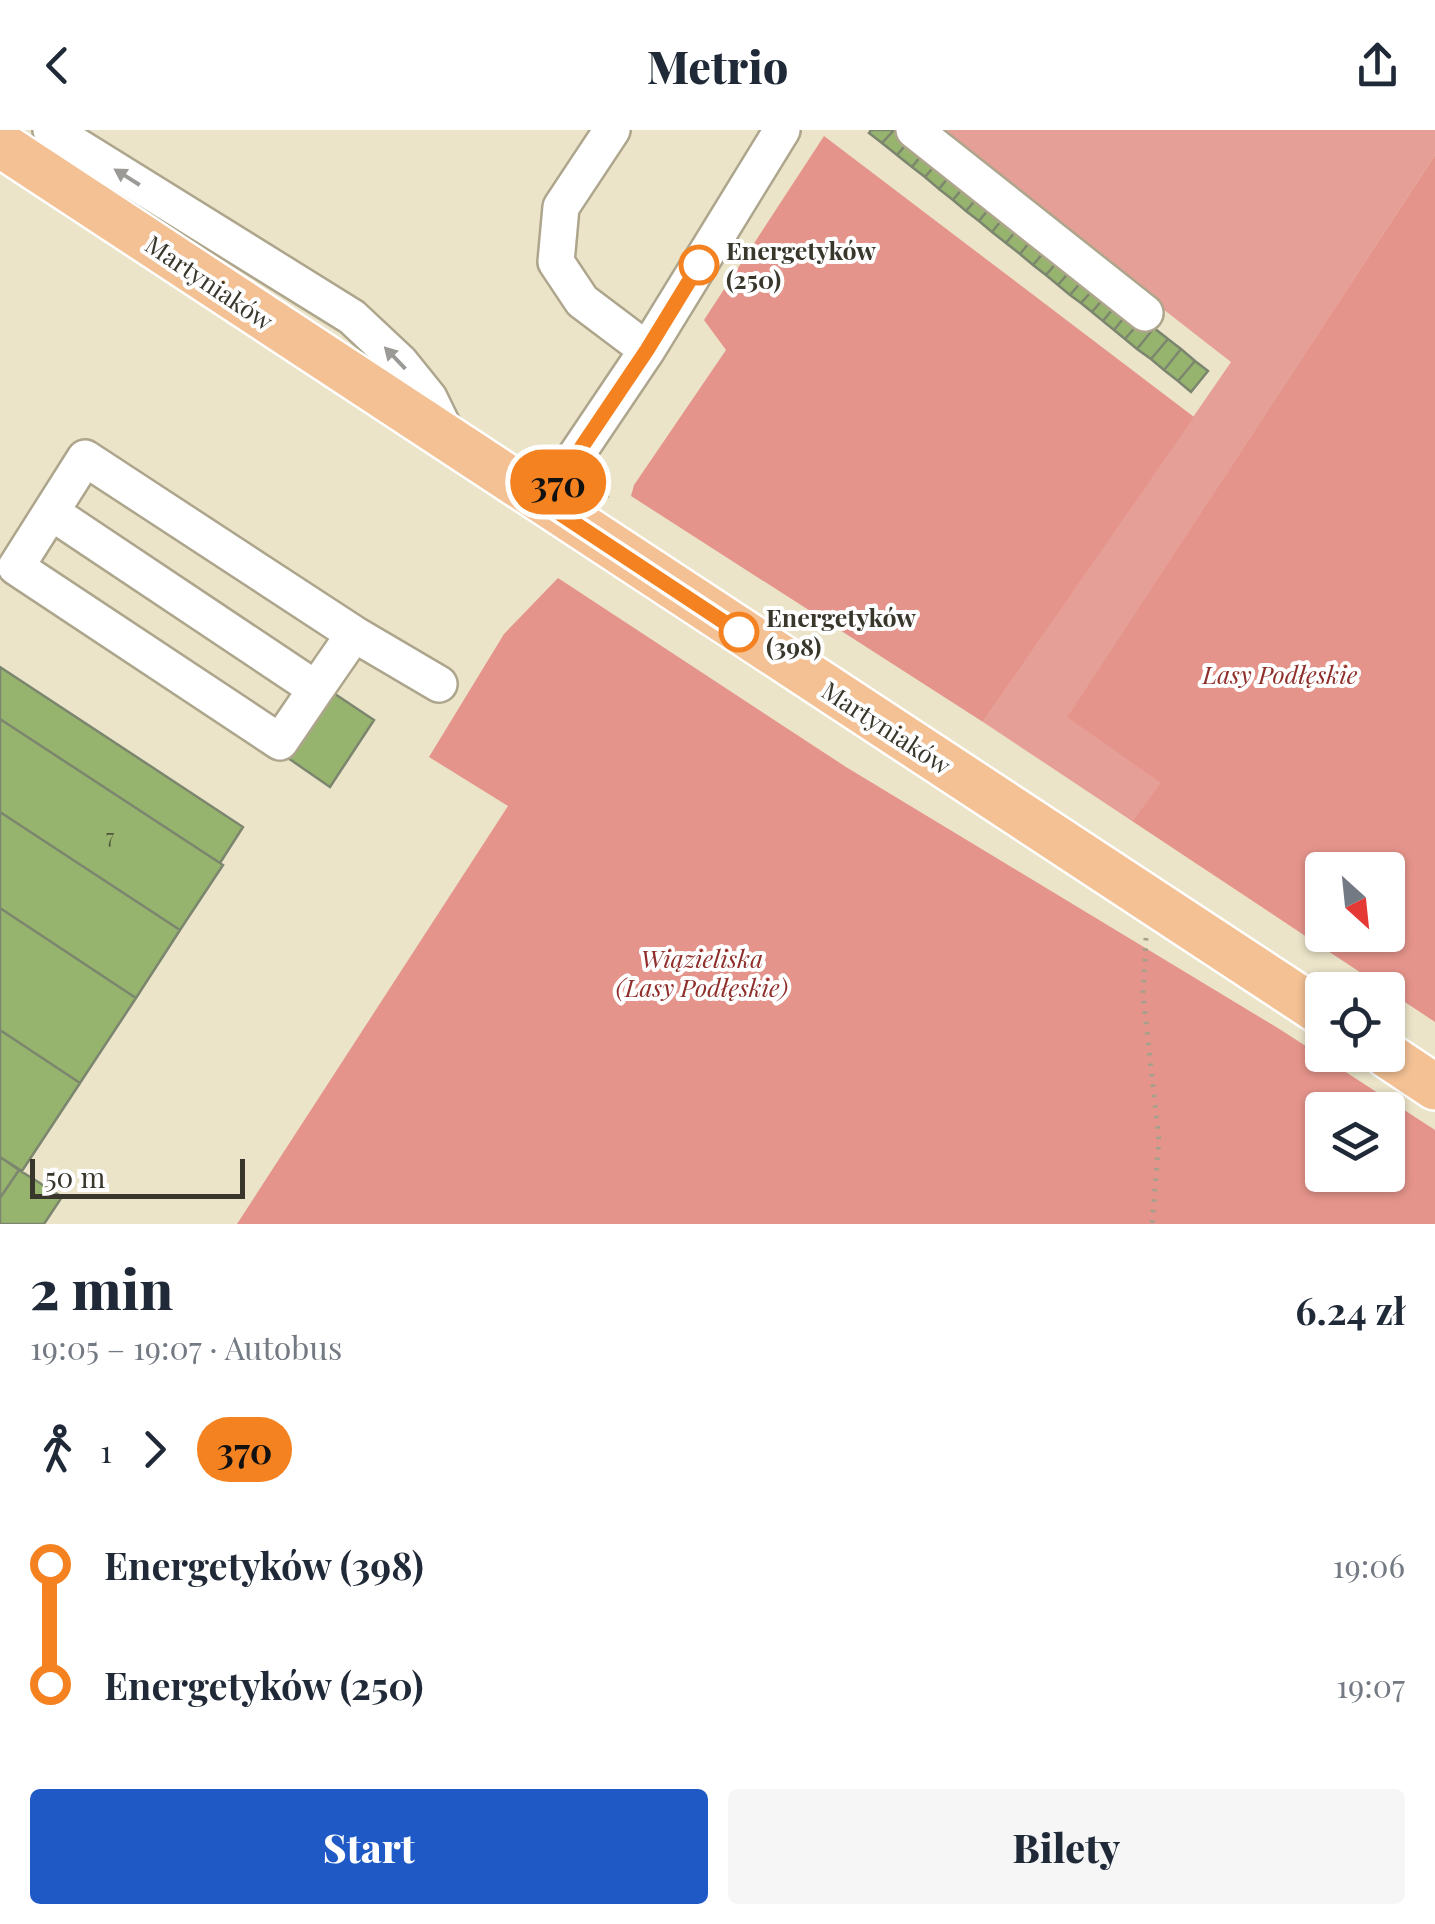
<!DOCTYPE html>
<html lang="pl">
<head>
<meta charset="utf-8">
<style>
  :root { --surface:#fff; --page:#f6f6f7; --text:#1f2937; --muted:#747a83; --accent:#1e59c5 }
  body { margin:0; font-family:"Playfair Display",serif; background:var(--page); color:var(--text); height:100vh; display:flex; flex-direction:column; font-size:38px; white-space:nowrap }
  * { box-sizing:border-box; margin:0 }
  p { font-size:32px; color:var(--muted) }
  .icon { flex:none; width:55px; height:55px; fill:none; stroke:currentColor; stroke-width:2; stroke-linecap:round; stroke-linejoin:round }
  .map { position:relative; height:1094px; overflow:hidden }
  .panel { display:flex; flex-direction:column; background:var(--surface); flex:1 }
  .panel>* { flex:none }
  .badge { padding:0 20px; border-radius:32px; font-size:35px; line-height:65px }
  .needle { width:65px; rotate:153deg }
  .tools { position:absolute; left:1305px; top:722px; display:grid; gap:20px }
  .tools a { display:grid; place-items:center; width:100px; height:100px; border-radius:10px; background:var(--surface); box-shadow:0 2px 8px #0004; font-size:50px }
  .scale { position:absolute; left:30px; bottom:25px; width:215px; box-sizing:border-box; padding-left:10px; border:5px solid #39362c; border-top:0; font-size:28px; line-height:35px; white-space:nowrap; color:#39362c; -webkit-text-stroke:8px #fff; paint-order:stroke }
  .map>.badge { position:absolute; translate:-50% -50%; box-shadow:0 0 0 5px #fff }
  .legs { display:flex; align-items:center; gap:15px; height:110px; padding:0 30px; font-size:32px }
  .legs p { margin-inline-start:auto }
  .headline { display:flex; align-items:center; justify-content:space-between; height:170px; padding:0 30px }
  h1 { font-size:55px; font-weight:800; line-height:75px }
  .primary-button { display:flex; gap:20px; margin-top:auto; padding:20px 30px }
  .primary-button a { flex:1; height:115px; border-radius:10px; background:var(--accent); color:#fff; font-size:40px; font-weight:800; line-height:115px; text-align:center }
  .primary-button a+a { background:var(--page); color:var(--text) }
  ul { padding:0 30px; list-style:none }
  li { display:flex; align-items:center; gap:35px; height:120px; font-size:38px }
  li i { display:grid; place-items:center; width:15px; height:100%; margin:0 12px; background:currentColor }
  li i::after { content:''; width:25px; height:25px; margin:-12px; border:8px solid; border-radius:50%; background:var(--surface) }
  li p { margin-inline-start:auto }
  li:first-child i { background:linear-gradient(#0000 50%,currentColor 0) }
  li:last-child i { background:linear-gradient(currentColor 50%,#0000 0) }
  header { display:flex; justify-content:space-between; align-items:center; height:130px; padding:0 30px; background:var(--surface); font-size:45px; font-weight:800 }
  .map>svg:first-child { display:block }
  .green { fill:#e69f97 }
  .forest { fill:#e5948b; fill-rule:evenodd }
  .building { fill:#97b46e; stroke:#7c866f; stroke-width:2.5 }
  .lines { fill:none; stroke-linecap:round; stroke-linejoin:round }
  .minor-casing { stroke:#ada58c; stroke-width:40 }
  .major-casing { stroke:#fff; stroke-width:50 }
  .path { stroke:#a5a08b; stroke-width:5; stroke-dasharray:2.5 8; stroke-linecap:butt }
  .minor { stroke:#fff; stroke-width:35 }
  .major { stroke:#f3c194; stroke-width:45 }
  .oneway { fill:#9c9a96 }
  .line-1-casing { stroke:#fff; stroke-width:22 }
  .line-1 { stroke:#f58220; stroke-width:15 }
  .stop-1-dot { fill:#fff; stroke:#f58220; stroke-width:5 }
  .labels { text-anchor:middle; stroke-width:8; stroke-linejoin:round; paint-order:stroke }
  .number-label { font-size:20px; fill:#50563c }
  .stop-label { font-size:25px; font-weight:bold; fill:#39362c; stroke:#fff; text-anchor:start }
  .street-label { font-size:25px; fill:#39362c; stroke:#fff }
  .park-label { font-size:25px; font-style:italic; fill:#8f2f2b; stroke:#fff }
</style>
</head>
<body>
<header><svg class="icon" aria-label="back" viewBox="0 0 24 24"><path d="M15 5l-7 7 7 7"/></svg>Metrio<svg class="icon" aria-label="share" viewBox="0 0 24 24"><path d="M12 15V3M7 8l5-5 5 5M5 13v7h14v-7"/></svg></header>
<div class="map">
<svg width="1435" height="1094" viewBox="0 0 1435 1094">
  <rect width="100%" height="100%" fill="#ebe4c9"/>
  <!-- green -->
  <path class="green" d="M 933,0 L 1435,0 L 1435,25 L 1068,586 L 1162,653 L 1132,691 L 983,592 L 1231,232 Z"/>
  <!-- forest -->
  <path class="forest" d="M 824,6 L 1194,287 L 983,592 L 631,366 L 634,355 L 726,220 L 704,190 Z
    M 1435,25 L 1435,892 L 1132,691 L 1161,653 L 1067,587 ZM 1388,740 L 1388,805 L 1322,805 L 1322,740 Z
    M 558,448 L 846,637 L 1281,900 L 1435,1000 L 1435,1094 L 237,1094 L 508,676 L 429,627 L 504,504 ZM 1388,980 L 1388,1045 L 1322,1045 L 1322,980 Z"/>
  <!-- building -->
  <path class="building" d="M 871,0 L 894,0 L 882,13 L 869,3 Z
    M 894,0 L 909,0 L 914,5 L 897,25 L 882,13 Z
    M 914,5 L 929,16 L 912,37 L 897,25 Z
    M 929,16 L 942,27 L 925,47 L 912,37 Z
    M 942,27 L 956,38 L 939,59 L 925,47 Z
    M 956,38 L 970,49 L 953,70 L 939,59 Z
    M 970,49 L 984,60 L 966,81 L 953,70 Z
    M 984,60 L 996,70 L 979,91 L 966,81 Z
    M 996,70 L 1009,81 L 992,102 L 979,91 Z
    M 1009,81 L 1023,92 L 1006,113 L 992,102 Z
    M 1023,92 L 1037,103 L 1020,124 L 1006,113 Z
    M 1037,103 L 1051,114 L 1033,135 L 1020,124 Z
    M 1051,114 L 1063,125 L 1046,145 L 1033,135 Z
    M 1063,125 L 1076,134 L 1058,155 L 1046,145 Z
    M 1076,134 L 1088,144 L 1070,165 L 1058,155 Z
    M 1088,144 L 1099,153 L 1081,173 L 1070,165 Z
    M 1099,153 L 1109,162 L 1092,182 L 1081,173 Z
    M 1109,162 L 1120,170 L 1103,191 L 1092,182 Z
    M 1120,170 L 1131,179 L 1114,200 L 1103,191 Z
    M 1131,179 L 1143,188 L 1125,209 L 1114,200 Z
    M 1143,188 L 1154,198 L 1137,219 L 1125,209 Z
    M 1154,198 L 1168,209 L 1151,229 L 1137,219 Z
    M 1168,209 L 1181,219 L 1164,240 L 1151,229 Z
    M 1181,219 L 1195,231 L 1178,251 L 1164,240 Z
    M 1195,231 L 1208,241 L 1191,262 L 1178,251 Z
    M 0,537 L 243,697 L 220,733 L 0,589 Z
    M 332,562 L 374,590 L 330,657 L 288,628 Z
    M 0,589 L 223,735 L 180,800 L 0,682 Z
    M 0,682 L 180,800 L 136,868 L 0,778 Z
    M 0,778 L 136,868 L 80,953 L 0,900 Z
    M 0,900 L 80,953 L 22,1041 L 0,1027 Z
    M 0,1027 L 19,1040 L 0,1068 Z
    M 19,1040 L 62,1067 L 44,1094 L 0,1094 L 0,1068 Z"/>
  <g class="lines">
    <defs>
      <path id="minor" d="M 51,0 L 352,187 L 400,232 L 429,268 L 449,309
        M 612,0 L 561,77 L 556,132 L 582,171 L 647,220
        M 914,0 L 1145,183
        M 544,373 L 647,220 L 782,0
        M 51,382 L 316,559 L 280,612 L 16,437 L 85,328 L 354,504 L 439,554
        M 316,559 L 354,504"/>
      <path id="major" d="M 0,14 L 1322,883
        M 1387,925 L 1435,957"/>
    </defs>
    <!-- minor casing -->
    <use href="#minor" class="minor-casing"/>
    <!-- major casing -->
    <use href="#major" class="major-casing"/>
    <!-- path -->
    <path class="path" d="M 602,345 L 607,368
      M 1146,808 L 1143,866 L 1159,1010 L 1152,1094"/>
    <!-- minor -->
    <use href="#minor" class="minor"/>
    <!-- major -->
    <use href="#major" class="major"/>
  </g>
  <!-- one-way arrows -->
  <defs><path id="oneway-solid" d="M-6-.8H1V-3.2L6.5 0L1 3.2V.8H-6Z" transform="scale(2.5)"/></defs>
  <g class="oneway">
    <use href="#oneway-solid" transform="translate(127 47) rotate(-148)"/>
    <use href="#oneway-solid" transform="translate(395 228) rotate(-134)"/>
  </g>
  <g class="lines">
    <defs>
      <path id="line-1" d="M 699,135 L 647,220 L 544,373 L 739,502"/>
    </defs>
    <!-- line-1 casing -->
    <use href="#line-1" class="line-1-casing"/>
    <!-- line-1 -->
    <use href="#line-1" class="line-1"/>
  </g>
  <!-- markers -->
  <g class="stop-1-dot">
    <circle cx="699" cy="135" r="18"/>
    <circle cx="739" cy="502" r="18"/>
  </g>
  <g class="labels">
    <!-- number labels -->
    <g class="number-label">
      <text x="110" y="714">7</text>
    </g>
    <!-- stop labels -->
    <g class="stop-label">
      <text x="726" y="130">Energetyków<tspan x="726" dy="29">(250)</tspan></text>
      <text x="766" y="497">Energetyków<tspan x="766" dy="29">(398)</tspan></text>
    </g>
    <!-- street labels -->
    <g class="street-label">
      <text transform="translate(209 153) rotate(34)" y="9">Martyniaków</text>
      <text transform="translate(886 598) rotate(33)" y="9">Martyniaków</text>
    </g>
    <!-- park labels -->
    <g class="park-label">
      <text x="1280" y="554">Lasy Podłęskie</text>
      <text x="702" y="838">Wiązieliska<tspan x="702" dy="29">(Lasy Podłęskie)</tspan></text>
    </g>
  </g>
</svg>
<div class="tools">
<a><svg class="needle" viewBox="-14 -14 28 28"><path d="M0-13l5 13h-10z" fill="#e53935"/><path d="M0 13l5-13h-10z" fill="#747a83"/></svg></a>
<a><svg class="icon" aria-label="locate" viewBox="0 0 24 24"><circle cx="12" cy="12" r="6"/><path d="M12 2v4M12 18v4M2 12h4M18 12h4"/></svg></a>
<a><svg class="icon" aria-label="layers" viewBox="0 0 24 24"><path d="M12 4l9 5-9 5-9-5zM3 14l9 5 9-5"/></svg></a>
</div>
<div class="scale">50 m</div>
<b class="badge" style="left:558px;top:352px;background:#f58220;color:#111">370</b>
</div>
<section class="panel">
<div class="headline"><div><h1>2 min</h1><p>19:05 – 19:07 · Autobus</p></div><b>6.24 zł</b></div>
<div class="legs"><svg class="icon" aria-label="walk" viewBox="0 0 24 24"><circle cx="13" cy="4" r="2"/><path d="M13 8l-2 6 4 7M11 14l-3 7M7 12l3-4h3l4 4"/></svg>1<svg class="icon" aria-label="forward" viewBox="0 0 24 24"><path d="M9 5l7 7-7 7"/></svg><b class="badge" style="background:#f58220;color:#111">370</b></div>
<ul>
<li><i style="color:#f58220"></i><b>Energetyków (398)</b><p>19:06</p></li>
<li><i style="color:#f58220"></i><b>Energetyków (250)</b><p>19:07</p></li>
</ul>
<div class="primary-button"><a>Start</a><a>Bilety</a></div>
</section>
</body>
</html>
